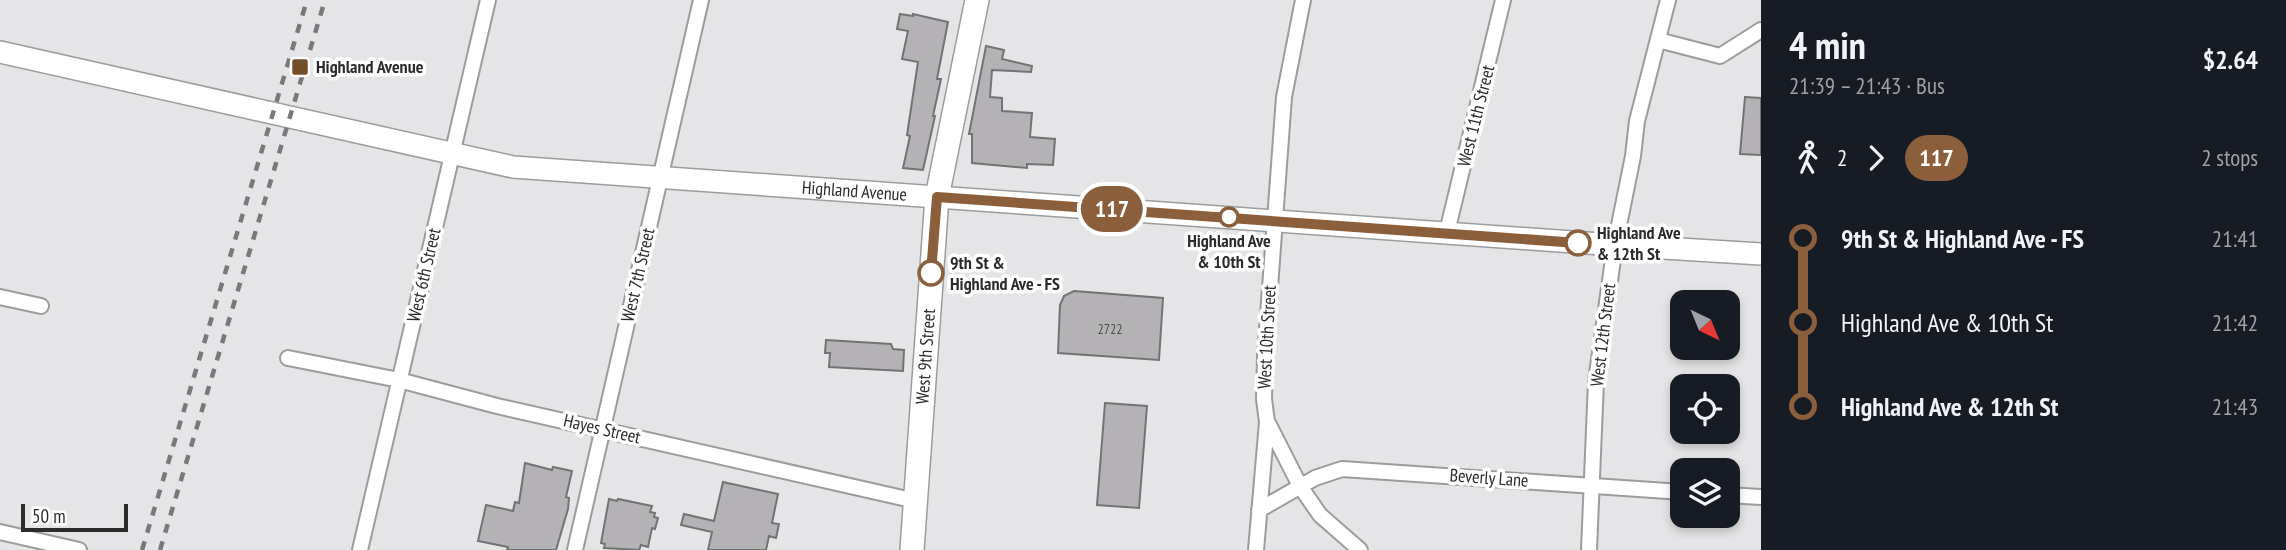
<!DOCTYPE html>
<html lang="en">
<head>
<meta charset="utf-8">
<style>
  :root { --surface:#171b24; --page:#242831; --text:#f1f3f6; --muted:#9ea1a6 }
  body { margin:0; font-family:"PT Sans Narrow",sans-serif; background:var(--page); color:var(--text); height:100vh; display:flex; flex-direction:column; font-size:26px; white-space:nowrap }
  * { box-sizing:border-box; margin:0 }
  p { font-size:23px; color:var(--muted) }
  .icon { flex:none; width:38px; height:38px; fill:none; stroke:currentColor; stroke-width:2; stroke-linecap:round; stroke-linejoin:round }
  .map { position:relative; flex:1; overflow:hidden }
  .details { display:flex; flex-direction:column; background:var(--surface); width:525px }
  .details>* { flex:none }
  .badge { padding:0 14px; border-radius:23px; font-size:24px; line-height:46px }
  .needle { width:46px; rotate:137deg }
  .buttons { position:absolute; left:1670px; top:290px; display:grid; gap:14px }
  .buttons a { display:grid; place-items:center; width:70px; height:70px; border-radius:14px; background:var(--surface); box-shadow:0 4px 10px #0003; font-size:35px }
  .scale { position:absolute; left:21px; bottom:18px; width:107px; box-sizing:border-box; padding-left:7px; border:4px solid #2b2b2c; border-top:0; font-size:19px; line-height:24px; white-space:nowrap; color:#2b2b2c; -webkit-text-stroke:5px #fff; paint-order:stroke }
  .map>.badge { position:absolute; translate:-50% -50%; box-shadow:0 0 0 4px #fff }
  .legs { display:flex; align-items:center; gap:10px; height:77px; padding:0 28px; font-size:23px }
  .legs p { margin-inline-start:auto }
  .overview { display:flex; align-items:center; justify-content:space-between; height:119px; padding:0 28px }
  h1 { font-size:38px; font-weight:700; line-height:52px }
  ul { padding:0 28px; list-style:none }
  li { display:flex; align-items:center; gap:24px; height:84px; font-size:26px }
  li i { display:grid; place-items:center; width:10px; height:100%; margin:0 9px; background:currentColor }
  li i::after { content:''; width:18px; height:18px; margin:-9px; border:5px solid; border-radius:50%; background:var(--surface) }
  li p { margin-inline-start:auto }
  li:first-child i { background:linear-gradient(#0000 50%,currentColor 0) }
  li:last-child i { background:linear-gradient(currentColor 50%,#0000 0) }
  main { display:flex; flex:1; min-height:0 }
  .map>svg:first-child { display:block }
  .building { fill:#b4b2b5; stroke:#737274; stroke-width:2 }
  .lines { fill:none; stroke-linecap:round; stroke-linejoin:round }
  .minor-casing { stroke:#9c9c9e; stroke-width:18 }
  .secondary-casing { stroke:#9c9c9e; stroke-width:24 }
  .primary-casing { stroke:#9c9c9e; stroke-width:26 }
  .minor { stroke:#fff; stroke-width:14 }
  .secondary { stroke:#fff; stroke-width:21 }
  .primary { stroke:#fff; stroke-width:23 }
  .rail { stroke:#79797b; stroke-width:4.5; stroke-dasharray:9 9; stroke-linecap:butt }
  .line-1-casing { stroke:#fff; stroke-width:16 }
  .line-1 { stroke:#8b5e3c; stroke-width:10 }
  .poi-dot { fill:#734f29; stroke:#fff; stroke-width:2.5 }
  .stop-1-dot { fill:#fff; stroke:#8b5e3c; stroke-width:3.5 }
  .labels { text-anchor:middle; stroke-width:7; stroke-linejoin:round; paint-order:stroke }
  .number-label { font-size:14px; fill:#4d4d4e }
  .poi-label { font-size:18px; font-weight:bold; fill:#2b2b2c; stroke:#fff; text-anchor:start }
  .street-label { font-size:18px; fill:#2b2b2c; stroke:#fff }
  .stop-label { font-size:18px; font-weight:bold; fill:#2b2b2c; stroke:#fff; text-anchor:start }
</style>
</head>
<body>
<main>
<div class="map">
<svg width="1761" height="550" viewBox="0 0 1761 550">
  <rect width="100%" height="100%" fill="#e5e5e7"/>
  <!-- building -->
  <path class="building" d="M 900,14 L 913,16 L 913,14 L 948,22 L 937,79 L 941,79 L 933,116 L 935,116 L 923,170 L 903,168 L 910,136 L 907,135 L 918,62 L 902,59 L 908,31 L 897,29 Z
    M 986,46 L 1004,50 L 1002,59 L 1032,66 L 1031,72 L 992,70 L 990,97 L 1002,98 L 1002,111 L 1032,113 L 1030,137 L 1055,139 L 1053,165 L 1027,164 L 1027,168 L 972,163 L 972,134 L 969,134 Z
    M 1745,97 L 1761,98 L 1761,155 L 1740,154 Z
    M 1074,291 L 1163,298 L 1159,360 L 1058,353 L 1060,305 L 1064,296 Z
    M 826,340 L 891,344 L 893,349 L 904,350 L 903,371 L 829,367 L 830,353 L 825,353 Z
    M 1105,403 L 1147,406 L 1139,508 L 1097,505 Z
    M 525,463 L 552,470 L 553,467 L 572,471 L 566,497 L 569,498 L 568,509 L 556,550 L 507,550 L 508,547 L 478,541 L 486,505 L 513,511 L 515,502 L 519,503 Z
    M 723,482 L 778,494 L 772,523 L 779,524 L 776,538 L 769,536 L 766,550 L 708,550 L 712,532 L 681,525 L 684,514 L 714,521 Z
    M 609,499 L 617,501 L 618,499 L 652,506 L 650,512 L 655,513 L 654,517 L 658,518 L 655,529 L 652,528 L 648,547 L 641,545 L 639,550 L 604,548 L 605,544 L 601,543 Z"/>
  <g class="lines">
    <defs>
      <path id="minor" d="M 1658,40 L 1720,56 L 1761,30
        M 1447,232 L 1503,0
        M 0,297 L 41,306
        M 288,358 L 399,380 L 497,406 L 916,501
        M 1268,423 L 1300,486 L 1320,515 L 1360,550
        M 1727,495 L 1761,497
        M 1259,510 L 1315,478 L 1342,469 L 1682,492
        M 0,532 L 79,550
        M 360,550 L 488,0
        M 575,550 L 701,0
        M 1256,550 L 1267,422 L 1264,399 L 1265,356 L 1284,97 L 1303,0
        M 1589,550 L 1596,381 L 1615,245 L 1633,156 L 1637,121 L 1668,0"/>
      <g id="secondary">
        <path id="s1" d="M 0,52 L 513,167 L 1615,245 L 1761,254"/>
      </g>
      <g id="primary">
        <path id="s2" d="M 912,550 L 937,197 L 977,0"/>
      </g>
    </defs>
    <!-- minor casing -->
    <use href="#minor" class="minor-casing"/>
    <!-- secondary casing -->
    <use href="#secondary" class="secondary-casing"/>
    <!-- primary casing -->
    <use href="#primary" class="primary-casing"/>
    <!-- minor -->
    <use href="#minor" class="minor"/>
    <!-- secondary -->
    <use href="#secondary" class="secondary"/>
    <!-- primary -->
    <use href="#primary" class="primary"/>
    <!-- rail -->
    <path class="rail" d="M 142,550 L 307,0
      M 160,550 L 325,0"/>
  </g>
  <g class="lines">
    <defs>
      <path id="line-1" d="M 931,273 L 937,197 L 1578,243"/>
    </defs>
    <!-- line-1 casing -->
    <use href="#line-1" class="line-1-casing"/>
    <!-- line-1 -->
    <use href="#line-1" class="line-1"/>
  </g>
  <!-- markers -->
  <rect class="poi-dot" x="291" y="58" width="18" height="18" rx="3.5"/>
  <g class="stop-1-dot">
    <circle cx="1229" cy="217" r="9"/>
    <circle cx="1578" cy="243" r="12"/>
    <circle cx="931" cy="273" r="12"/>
  </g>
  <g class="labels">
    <!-- number labels -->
    <g class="number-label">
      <text x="1110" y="334">2722</text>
    </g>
    <!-- poi labels -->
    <g class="poi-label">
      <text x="316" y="73">Highland Avenue</text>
    </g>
    <!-- street labels -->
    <g class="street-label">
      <text transform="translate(1476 116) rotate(-76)" y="6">West 11th Street</text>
      <text dy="6" stroke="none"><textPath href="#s1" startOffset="868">Highland Avenue</textPath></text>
      <text transform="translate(424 275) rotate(-77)" y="6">West 6th Street</text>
      <text transform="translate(638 275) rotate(-77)" y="6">West 7th Street</text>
      <text transform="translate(1603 335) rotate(-83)" y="6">West 12th Street</text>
      <text transform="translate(1267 337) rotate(-87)" y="6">West 10th Street</text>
      <text dy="6" stroke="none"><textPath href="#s2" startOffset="194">West 9th Street</textPath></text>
      <text transform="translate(602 429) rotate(13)" y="6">Hayes Street</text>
      <text transform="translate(1489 478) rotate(4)" y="6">Beverly Lane</text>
    </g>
    <!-- stop labels -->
    <g class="stop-label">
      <text x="1597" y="239">Highland Ave<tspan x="1597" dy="21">&amp; 12th St</tspan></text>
      <text x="1229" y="247" text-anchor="middle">Highland Ave<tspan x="1229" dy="21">&amp; 10th St</tspan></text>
      <text x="950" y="269">9th St &amp;<tspan x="950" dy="21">Highland Ave - FS</tspan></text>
    </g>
  </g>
</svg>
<div class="buttons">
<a><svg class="needle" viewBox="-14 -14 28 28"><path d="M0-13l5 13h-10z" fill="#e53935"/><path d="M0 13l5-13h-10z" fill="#9ea1a6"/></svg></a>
<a><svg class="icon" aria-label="locate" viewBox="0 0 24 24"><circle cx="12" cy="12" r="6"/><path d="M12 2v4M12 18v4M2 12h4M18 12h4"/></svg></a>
<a><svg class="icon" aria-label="layers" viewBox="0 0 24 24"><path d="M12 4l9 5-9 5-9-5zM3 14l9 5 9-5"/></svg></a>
</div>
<div class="scale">50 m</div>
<b class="badge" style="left:1112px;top:209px;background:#8b5e3c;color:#fff">117</b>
</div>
<section class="details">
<div class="overview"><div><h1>4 min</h1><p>21:39 – 21:43 · Bus</p></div><b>$2.64</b></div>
<div class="legs"><svg class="icon" aria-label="walk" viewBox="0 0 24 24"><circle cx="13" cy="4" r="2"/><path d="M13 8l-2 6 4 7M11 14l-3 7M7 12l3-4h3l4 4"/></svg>2<svg class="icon" aria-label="forward" viewBox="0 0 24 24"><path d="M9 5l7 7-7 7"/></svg><b class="badge" style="background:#8b5e3c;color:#fff">117</b><p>2 stops</p></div>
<ul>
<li><i style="color:#8b5e3c"></i><b>9th St &amp; Highland Ave - FS</b><p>21:41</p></li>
<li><i style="color:#8b5e3c"></i><span>Highland Ave &amp; 10th St</span><p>21:42</p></li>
<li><i style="color:#8b5e3c"></i><b>Highland Ave &amp; 12th St</b><p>21:43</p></li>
</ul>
</section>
</main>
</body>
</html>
